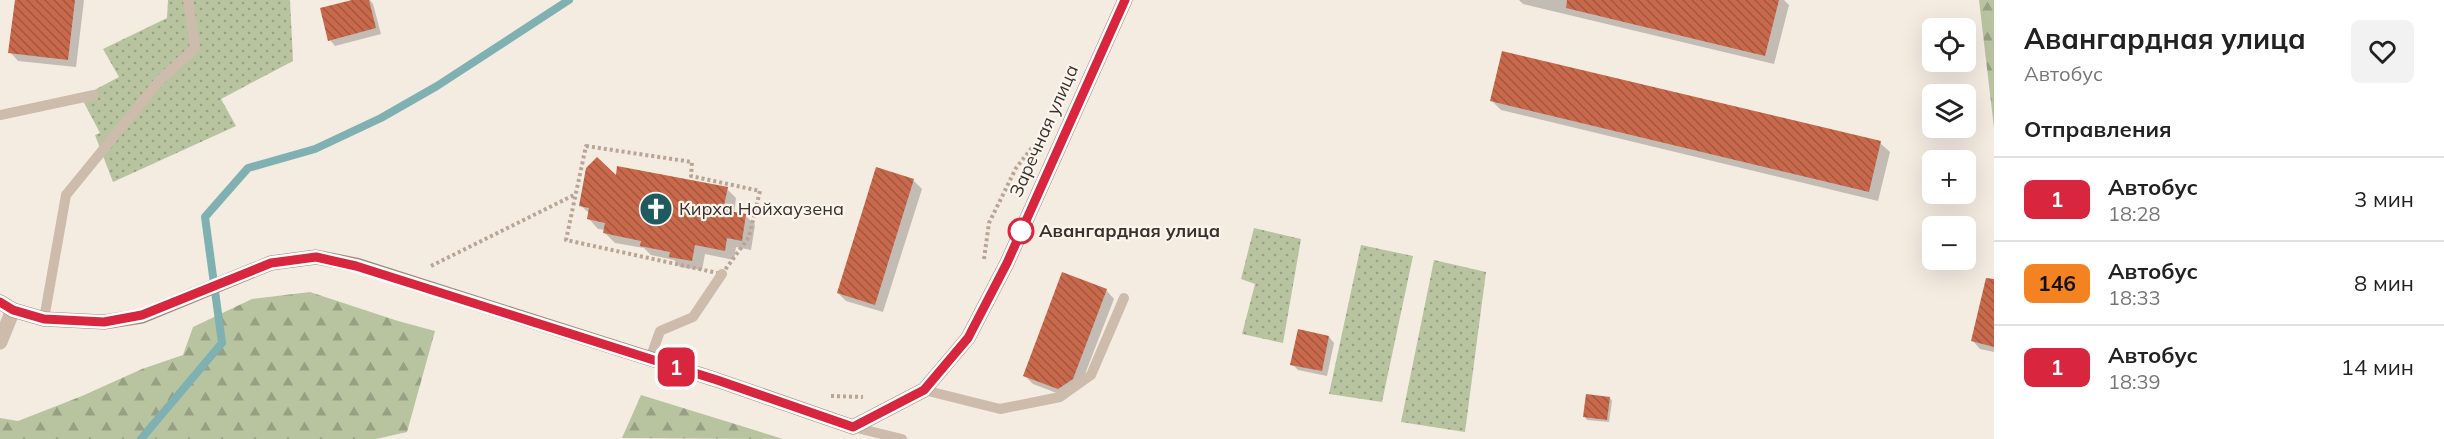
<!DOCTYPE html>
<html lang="ru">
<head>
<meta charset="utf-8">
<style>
  :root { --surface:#fff; --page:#f2f2f2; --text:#222; --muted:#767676; --line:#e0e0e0 }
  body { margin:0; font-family:Mulish,sans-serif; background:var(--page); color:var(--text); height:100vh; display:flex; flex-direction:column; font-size:22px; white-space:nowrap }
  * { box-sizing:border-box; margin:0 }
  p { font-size:20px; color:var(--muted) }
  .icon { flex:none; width:33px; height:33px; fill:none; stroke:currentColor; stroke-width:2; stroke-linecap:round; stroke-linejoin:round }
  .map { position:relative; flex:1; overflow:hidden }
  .side { display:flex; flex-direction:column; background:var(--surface); width:450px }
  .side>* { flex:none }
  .badge { padding:0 12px; border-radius:9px; font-size:21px; line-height:39px }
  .buttons { position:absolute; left:1922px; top:18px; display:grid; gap:12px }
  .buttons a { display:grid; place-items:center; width:54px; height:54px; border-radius:9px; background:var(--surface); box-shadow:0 6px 24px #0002; font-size:30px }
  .map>.badge { position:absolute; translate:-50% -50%; box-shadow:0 0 0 3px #fff }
  h2 { padding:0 30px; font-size:22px; line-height:54px }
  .round { display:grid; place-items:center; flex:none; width:63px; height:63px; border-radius:9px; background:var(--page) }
  .head { display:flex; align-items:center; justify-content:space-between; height:102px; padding:0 30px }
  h1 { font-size:28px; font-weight:700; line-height:45px }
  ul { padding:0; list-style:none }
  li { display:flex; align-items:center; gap:18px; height:84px; padding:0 30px; border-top:2px solid var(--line) }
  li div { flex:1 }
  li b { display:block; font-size:22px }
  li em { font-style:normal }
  li .badge { min-width:66px; font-weight:700; text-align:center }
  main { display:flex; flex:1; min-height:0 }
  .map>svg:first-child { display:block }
  .forest { fill:url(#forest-firs) }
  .garden { fill:url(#garden-dots) }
  .shadow { fill:#0003 }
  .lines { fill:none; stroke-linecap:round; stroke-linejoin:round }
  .stream { stroke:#7fb0b2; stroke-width:8 }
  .building { fill:url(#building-back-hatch) }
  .path { stroke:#b9a596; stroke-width:4; stroke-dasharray:3 3; stroke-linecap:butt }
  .service { stroke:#cdbbac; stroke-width:10 }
  .minor { stroke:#cdbbac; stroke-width:15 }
  .secondary { stroke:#a18a7d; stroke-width:15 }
  .line-casing { stroke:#fff; stroke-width:14 }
  .line { stroke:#d7263d; stroke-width:9 }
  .stop-dot { fill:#fff; stroke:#d7263d; stroke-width:3 }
  .labels { text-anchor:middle; stroke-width:4.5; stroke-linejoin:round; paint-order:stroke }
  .street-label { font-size:18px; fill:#3b302b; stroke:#fbf5ee }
  .poi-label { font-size:18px; fill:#3b302b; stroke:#fbf5ee; text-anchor:start }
  .stop-label { font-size:18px; font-weight:bold; fill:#3b302b; stroke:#fbf5ee; text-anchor:start }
</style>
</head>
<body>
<main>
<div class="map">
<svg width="1994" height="439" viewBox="0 0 1994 439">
  <defs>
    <pattern id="forest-firs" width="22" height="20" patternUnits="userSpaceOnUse" patternTransform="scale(1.5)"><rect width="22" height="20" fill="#b8c4a0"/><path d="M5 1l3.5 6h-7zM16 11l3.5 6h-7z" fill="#97a083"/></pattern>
    <pattern id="garden-dots" width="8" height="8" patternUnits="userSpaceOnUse" patternTransform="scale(1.5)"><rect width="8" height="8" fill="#b8c4a0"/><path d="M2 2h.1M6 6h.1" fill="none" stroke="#97a083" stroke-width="1.8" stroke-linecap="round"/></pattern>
    <pattern id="building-back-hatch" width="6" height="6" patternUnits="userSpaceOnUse" patternTransform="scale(1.5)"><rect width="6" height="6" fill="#c8694b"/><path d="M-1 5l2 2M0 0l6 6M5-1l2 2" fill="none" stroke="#a4573f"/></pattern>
  </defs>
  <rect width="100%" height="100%" fill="#f4ebe1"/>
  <!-- forest -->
  <path class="forest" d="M 1979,0 L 1994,0 L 1994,128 Z
    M 310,292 L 398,321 L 435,331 L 407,432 L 376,439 L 0,439 L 0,418 L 18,421 L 82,396 L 142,369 L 183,355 L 193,327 L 252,299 Z
    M 641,395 L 783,439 L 622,438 Z"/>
  <!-- garden -->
  <path class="garden" d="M 168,0 L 290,0 L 293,61 L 221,99 L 236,126 L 113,182 L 95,135 L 100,133 L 81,97 L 119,77 L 103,49 L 167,18 Z
    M 1254,228 L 1301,239 L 1283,343 L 1242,334 L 1255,284 L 1241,279 Z
    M 1361,245 L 1413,256 L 1382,402 L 1329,394 Z
    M 1434,260 L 1486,272 L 1465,432 L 1401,422 Z"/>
  <!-- shadow -->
  <path class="shadow" d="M 16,0 L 84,0 L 76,67 L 18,61 L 10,52 Z
    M 359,0 L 370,0 L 373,4 L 381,34 L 335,46 L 330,40 Z
    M 1519,0 L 1784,0 L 1789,5 L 1774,64 L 1523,4 Z
    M 1492,101 L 1880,143 L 1890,152 L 1878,201 L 1501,110 Z
    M 877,169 L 914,181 L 922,189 L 883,312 L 846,301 L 838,293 Z
    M 616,178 L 727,189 L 736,198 L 734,213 L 746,216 L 755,225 L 751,250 L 736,247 L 734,260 L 705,254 L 702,270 L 680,267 L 674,260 L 651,255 L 644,248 L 615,243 L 605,233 L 606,230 L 598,229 L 589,219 L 590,214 L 580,205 Z
    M 1106,290 L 1114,299 L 1080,387 L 1067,397 L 1033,384 L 1024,375 Z
    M 1994,297 L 1994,352 L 1980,349 L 1972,340 Z
    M 1329,337 L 1334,343 L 1327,376 L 1298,370 L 1292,364 Z
    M 1610,398 L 1612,401 L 1609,422 L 1587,420 L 1585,417 Z"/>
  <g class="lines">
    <!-- stream -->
    <path class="stream" d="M 141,439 L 222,343 L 205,217 L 248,168 L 315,149 L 381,118 L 437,86 L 569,0"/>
  </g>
  <!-- building -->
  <path class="building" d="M 15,0 L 75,0 L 68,60 L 8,53 Z
    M 352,0 L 369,0 L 376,28 L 328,41 L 320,8 Z
    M 1567,0 L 1779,0 L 1765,56 L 1566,8 Z
    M 1502,51 L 1881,141 L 1869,192 L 1490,101 Z
    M 597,157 L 616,175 L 617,166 L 728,187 L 723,210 L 746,214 L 742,241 L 727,238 L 725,251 L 695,245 L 692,261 L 669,257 L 670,252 L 640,246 L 641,241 L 603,233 L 605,223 L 587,219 L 589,208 L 579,206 L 586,168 Z
    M 876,167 L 914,179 L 875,305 L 837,293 Z
    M 1062,272 L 1107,289 L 1073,379 L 1058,389 L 1023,376 Z
    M 1986,278 L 1994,279 L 1994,347 L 1971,341 Z
    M 1298,329 L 1329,336 L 1322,371 L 1290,365 Z
    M 1586,394 L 1610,397 L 1607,420 L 1583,417 Z"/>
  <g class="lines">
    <!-- path -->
    <path class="path" d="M 586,146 L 692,162 L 691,176 L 760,191 L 749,237 L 722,274 L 566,240 Z
      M 984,259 L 989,223 L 1016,168 L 1038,140
      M 431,266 L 574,195
      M 831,396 L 863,397"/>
    <!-- service -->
    <path class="service" d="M 0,115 L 94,95
      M 44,319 L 66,195 L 160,80 L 195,48 L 188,0
      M 650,359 L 660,331 L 693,317 L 722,274
      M 924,390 L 1000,409 L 1060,397 L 1091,375 L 1124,298
      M 853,427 L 902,439"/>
    <!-- minor -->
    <path class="minor" d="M 0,342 L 13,310"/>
    <!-- secondary -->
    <path class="secondary" d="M 0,302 L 13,310 L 44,319 L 104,322 L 142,316 L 271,263 L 316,257 L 356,265 L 717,380 L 853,427
      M 853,427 L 924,390 L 968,338 L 1007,263 L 1125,0"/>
  </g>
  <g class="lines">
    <defs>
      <path id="line" d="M 0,302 L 13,310 L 44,319 L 104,322 L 142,315 L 271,263 L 316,257 L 356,266 L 717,380 L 853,427 L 924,390 L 968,338 L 1007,263 L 1125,0"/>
    </defs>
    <!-- line casing -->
    <use href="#line" class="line-casing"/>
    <!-- line -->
    <use href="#line" class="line"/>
  </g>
  <!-- icons -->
  <defs>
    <symbol id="church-disc" viewBox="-11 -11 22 22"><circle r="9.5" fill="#1f5a5e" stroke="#fbf5ee"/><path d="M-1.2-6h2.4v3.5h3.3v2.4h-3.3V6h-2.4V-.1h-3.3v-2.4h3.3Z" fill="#fff"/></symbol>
  </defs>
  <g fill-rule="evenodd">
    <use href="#church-disc" x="637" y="190" width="38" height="38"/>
  </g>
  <!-- markers -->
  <circle class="stop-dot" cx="1021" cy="231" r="12"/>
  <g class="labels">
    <!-- street labels -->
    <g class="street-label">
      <text transform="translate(1044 131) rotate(-66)" y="6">Заречная улица</text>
    </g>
    <!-- poi labels -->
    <g class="poi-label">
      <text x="679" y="215">Кирха Нойхаузена</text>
    </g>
    <!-- stop labels -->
    <g class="stop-label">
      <text x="1039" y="237">Авангардная улица</text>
    </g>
  </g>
</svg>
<div class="buttons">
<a><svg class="icon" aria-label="locate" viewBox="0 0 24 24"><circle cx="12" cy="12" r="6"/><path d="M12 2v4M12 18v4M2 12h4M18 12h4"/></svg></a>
<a><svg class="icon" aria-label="layers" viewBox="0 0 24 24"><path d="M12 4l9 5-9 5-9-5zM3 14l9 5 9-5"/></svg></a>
<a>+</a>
<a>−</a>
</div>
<b class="badge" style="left:676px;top:367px;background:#d7263d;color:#fff">1</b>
</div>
<section class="side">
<div class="head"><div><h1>Авангардная улица</h1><p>Автобус</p></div><a class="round"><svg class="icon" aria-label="heart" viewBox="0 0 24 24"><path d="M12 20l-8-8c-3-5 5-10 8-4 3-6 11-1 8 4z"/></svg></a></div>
<h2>Отправления</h2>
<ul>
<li><span class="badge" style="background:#d7263d;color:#fff">1</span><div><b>Автобус</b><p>18:28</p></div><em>3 мин</em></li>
<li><span class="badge" style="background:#f58220;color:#111">146</span><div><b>Автобус</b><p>18:33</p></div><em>8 мин</em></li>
<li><span class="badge" style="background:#d7263d;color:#fff">1</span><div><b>Автобус</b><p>18:39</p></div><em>14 мин</em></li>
</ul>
</section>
</main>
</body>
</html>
